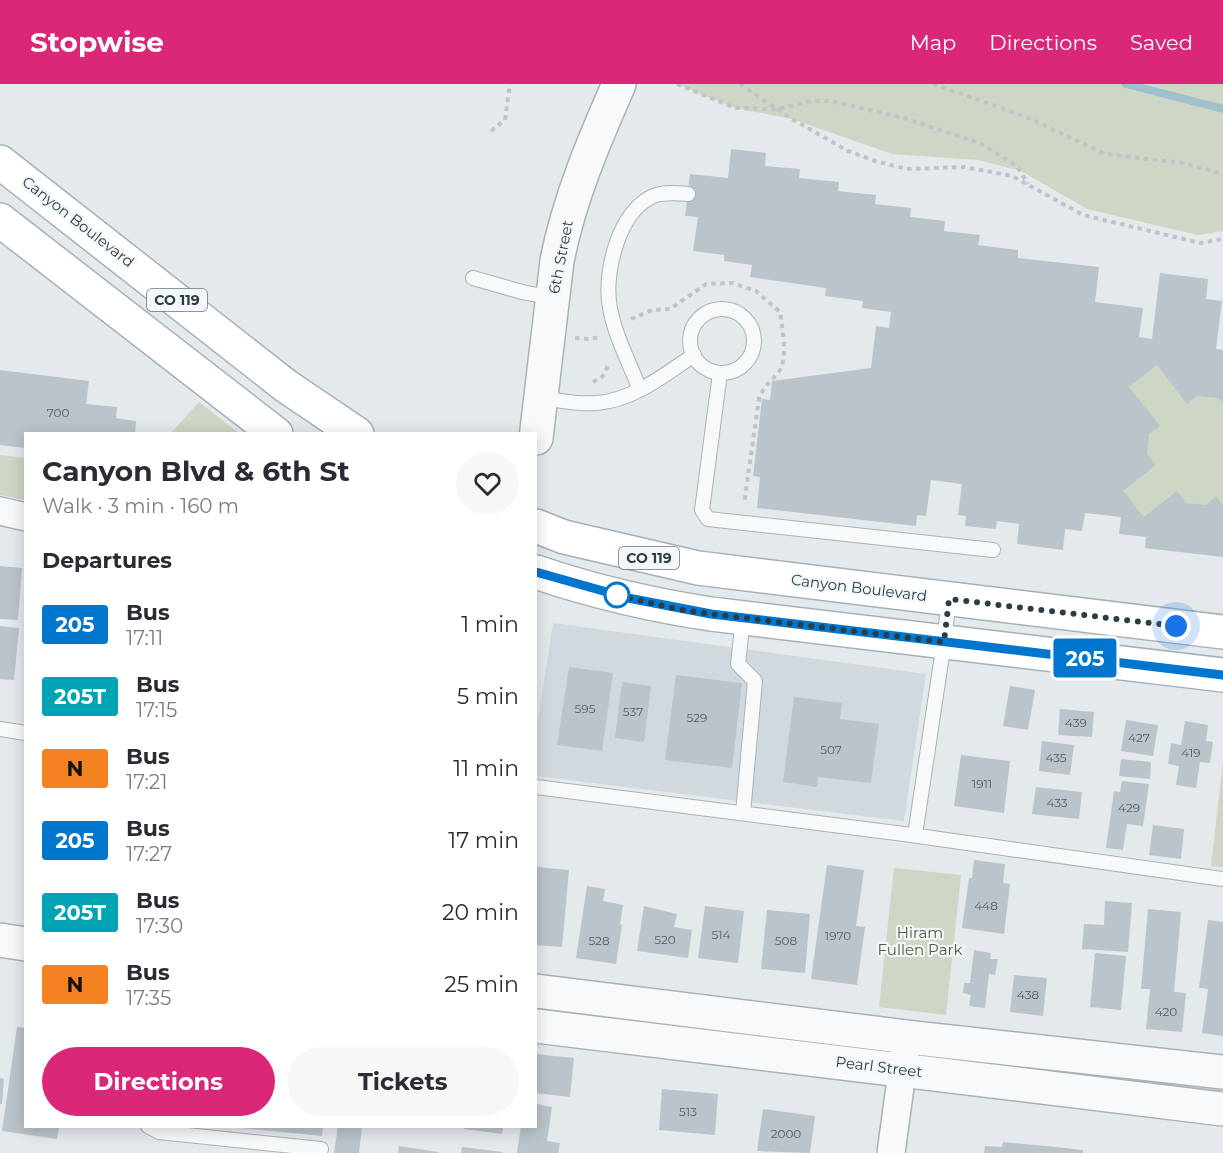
<!DOCTYPE html>
<html lang="en">
<head>
<meta charset="utf-8">
<style>
  :root { --surface:#fff; --page:#f7f7f7; --text:#2b2b33; --muted:#7c7c81; --accent:#db2777 }
  body { margin:0; font-family:Montserrat,sans-serif; background:var(--page); color:var(--text); height:100vh; display:flex; flex-direction:column; font-size:22px; white-space:nowrap }
  * { box-sizing:border-box; margin:0 }
  p { font-size:20px; color:var(--muted) }
  .icon { flex:none; width:33px; height:33px; fill:none; stroke:currentColor; stroke-width:2; stroke-linecap:round; stroke-linejoin:round }
  .map { position:relative; flex:1; overflow:hidden }
  .details { position:absolute; left:24px; top:348px; width:513px; height:696px; display:flex; flex-direction:column; background:var(--surface); border-radius:0px; box-shadow:0 3px 15px #0003 }
  .details>* { flex:none }
  .badge { padding:0 12px; border-radius:4px; font-size:21px; line-height:39px }
  .you { position:absolute; width:30px; height:30px; margin:-15px; border:4px solid #fff; border-radius:50%; background:#1a73e8; box-shadow:0 0 0 9px #1a73e833 }
  .map>.badge { position:absolute; translate:-50% -50%; box-shadow:0 0 0 3px #fff }
  h2 { padding:0 18px; font-size:22px; line-height:54px }
  .round { display:grid; place-items:center; flex:none; width:63px; height:63px; border-radius:32px; background:var(--page) }
  .overview { display:flex; align-items:center; justify-content:space-between; height:102px; padding:0 18px }
  h1 { font-size:28px; font-weight:700; line-height:45px }
  .button { display:flex; gap:12px; margin-top:auto; padding:12px 18px }
  .button a { flex:1; height:69px; border-radius:36px; background:var(--accent); color:#fff; font-size:24px; font-weight:700; line-height:69px; text-align:center }
  .button a+a { background:var(--page); color:var(--text) }
  ul { padding:0; list-style:none }
  li { display:flex; align-items:center; gap:18px; height:72px; padding:0 18px }
  li div { flex:1 }
  li b { display:block; font-size:22px }
  li em { font-style:normal }
  li .badge { min-width:66px; font-weight:700; text-align:center }
  header { display:flex; align-items:center; gap:36px; box-sizing:border-box; height:84px; padding:0 30px; background:var(--accent); color:#fff }
  header strong { font-size:28px }
  nav { display:flex; gap:33px; margin-inline-start:auto; font-size:21px }
  .map>svg:first-child { display:block }
  .built { fill:#d2d9de }
  .green { fill:#ced6c5 }
  .lines { fill:none; stroke-linecap:round; stroke-linejoin:round }
  .stream { stroke:#9fc1cc; stroke-width:8 }
  .building { fill:#bbc4ca }
  .service-casing { stroke:#a9b2b7; stroke-width:16 }
  .minor-casing { stroke:#a9b2b7; stroke-width:30 }
  .tertiary-casing { stroke:#a9b2b7; stroke-width:36 }
  .primary-casing { stroke:#a3b1b8; stroke-width:36 }
  .path { stroke:#bec4c7; stroke-width:4; stroke-dasharray:4.5 4.5; stroke-linecap:butt }
  .service { stroke:#f7f9fa; stroke-width:14 }
  .minor { stroke:#f7f9fa; stroke-width:27 }
  .tertiary { stroke:#f7f9fa; stroke-width:33 }
  .primary { stroke:#fff; stroke-width:33 }
  .line-casing { stroke:#fff; stroke-width:14 }
  .line { stroke:#0076ce; stroke-width:9 }
  .walk { stroke:#2b3c45; stroke-width:6; stroke-dasharray:0 10.8 }
  .stop-dot { fill:#fff; stroke:#0076ce; stroke-width:3 }
  .labels { text-anchor:middle; stroke-width:4.5; stroke-linejoin:round; paint-order:stroke }
  .number-label { font-size:12px; fill:#4f5e66 }
  .shield { fill:#f4f7f9; stroke:#67747b; stroke-width:1.5 }
  .shield-label { font-size:14px; font-weight:bold; fill:#2b3c45 }
  .street-label { font-size:15px; fill:#2b3c45; stroke:#f4f7f9 }
  .park-label { font-size:15px; fill:#4b6138; stroke:#f4f7f9 }
</style>
</head>
<body>
<header>
<strong>Stopwise</strong>
<nav><a>Map</a><a>Directions</a><a>Saved</a></nav>
</header>
<div class="map">
<svg width="1223" height="1069" viewBox="0 0 1223 1069">
  <rect width="100%" height="100%" fill="#e4e9ec"/>
  <!-- built -->
  <path class="built" d="M 553,539 L 926,590 L 904,737 L 536,692 L 536,649 Z"/>
  <!-- green -->
  <path class="green" d="M 677,0 L 1223,0 L 1223,147 L 1198,151 L 1087,125 L 1021,87 L 978,76 L 892,70 L 792,35 L 735,24 Z
    M 1166,274 L 1223,281 L 1223,457 L 1149,448 L 1116,407 L 1129,303 Z
    M 199,318 L 239,349 L 171,349 Z
    M 0,371 L 25,374 L 25,416 L 0,411 Z
    M 1223,678 L 1223,783 L 1211,782 Z
    M 894,784 L 961,791 L 946,931 L 879,923 Z"/>
  <g class="lines">
    <!-- stream -->
    <path class="stream" d="M 1126,0 L 1223,25"/>
  </g>
  <!-- building -->
  <path class="building" d="M 731,65 L 766,69 L 765,82 L 800,85 L 799,94 L 839,98 L 838,107 L 876,111 L 875,120 L 911,124 L 910,133 L 945,137 L 944,147 L 980,151 L 978,161 L 1018,166 L 1018,174 L 1099,183 L 1095,218 L 1143,224 L 1139,253 L 1152,255 L 1160,189 L 1208,195 L 1206,215 L 1222,217 L 1216,265 L 1223,266 L 1223,319 L 1218,314 L 1197,312 L 1187,320 L 1157,281 L 1129,303 L 1160,342 L 1149,350 L 1147,370 L 1156,381 L 1123,407 L 1144,433 L 1177,407 L 1186,419 L 1206,421 L 1216,412 L 1223,421 L 1223,473 L 1145,464 L 1146,453 L 1119,450 L 1121,433 L 1085,429 L 1082,447 L 1065,445 L 1063,466 L 1017,460 L 1019,440 L 997,437 L 996,445 L 965,442 L 966,432 L 958,431 L 962,400 L 931,396 L 926,432 L 917,431 L 916,442 L 757,424 L 760,393 L 753,392 L 762,315 L 770,316 L 772,297 L 871,284 L 876,242 L 889,244 L 891,228 L 862,224 L 863,217 L 825,212 L 826,204 L 750,193 L 752,181 L 724,177 L 724,171 L 693,167 L 698,133 L 685,132 L 690,90 L 728,94 Z
    M 0,286 L 89,297 L 86,320 L 117,323 L 116,334 L 136,337 L 135,350 L 26,350 L 26,364 L 0,361 Z
    M 0,482 L 22,484 L 18,536 L 0,535 Z
    M 0,542 L 19,544 L 14,596 L 0,595 Z
    M 569,583 L 613,589 L 602,667 L 557,661 Z
    M 676,591 L 742,599 L 732,684 L 665,676 Z
    M 622,598 L 651,602 L 644,658 L 615,654 Z
    M 1010,602 L 1035,606 L 1028,646 L 1003,642 Z
    M 794,613 L 842,619 L 840,635 L 879,640 L 871,699 L 818,693 L 817,703 L 783,698 Z
    M 1060,625 L 1094,628 L 1092,653 L 1058,651 Z
    M 1126,636 L 1158,641 L 1153,672 L 1121,667 Z
    M 1185,637 L 1208,641 L 1206,657 L 1213,658 L 1210,679 L 1200,678 L 1196,704 L 1176,701 L 1179,682 L 1168,680 L 1171,659 L 1181,661 Z
    M 1042,657 L 1074,661 L 1070,691 L 1039,687 Z
    M 961,671 L 1010,677 L 1004,729 L 954,722 Z
    M 1121,675 L 1151,678 L 1150,695 L 1119,692 Z
    M 1122,697 L 1149,700 L 1143,742 L 1127,740 L 1123,766 L 1106,764 L 1114,707 L 1120,708 Z
    M 1036,703 L 1082,708 L 1079,735 L 1032,730 Z
    M 1153,741 L 1184,745 L 1181,775 L 1149,771 Z
    M 974,776 L 1005,780 L 1003,799 L 1010,800 L 1004,850 L 962,844 L 969,794 L 972,794 Z
    M 827,781 L 864,786 L 856,842 L 865,843 L 857,901 L 811,895 Z
    M 536,783 L 569,786 L 562,863 L 536,861 Z
    M 587,802 L 605,805 L 603,817 L 623,821 L 620,840 L 622,841 L 616,880 L 576,874 Z
    M 1105,817 L 1132,819 L 1128,868 L 1082,865 L 1084,840 L 1104,841 Z
    M 644,822 L 677,830 L 674,843 L 692,846 L 688,874 L 637,867 Z
    M 705,822 L 744,827 L 738,879 L 698,874 Z
    M 1148,825 L 1181,828 L 1174,908 L 1186,909 L 1182,948 L 1146,945 L 1150,905 L 1141,905 Z
    M 767,826 L 810,830 L 805,889 L 761,885 Z
    M 1208,836 L 1223,838 L 1223,952 L 1202,949 L 1208,905 L 1199,904 Z
    M 974,866 L 991,869 L 990,875 L 998,875 L 995,891 L 989,890 L 985,924 L 969,922 L 971,911 L 963,909 L 964,899 L 970,899 Z
    M 1095,869 L 1126,872 L 1121,926 L 1090,923 Z
    M 1014,891 L 1047,894 L 1043,932 L 1010,928 Z
    M 17,943 L 26,944 L 26,1042 L 59,1042 L 57,1055 L 2,1047 Z
    M 536,970 L 574,974 L 570,1013 L 536,1009 Z
    M 0,994 L 4,995 L 2,1020 L 0,1020 Z
    M 662,1005 L 718,1010 L 715,1051 L 659,1046 Z
    M 536,1020 L 552,1023 L 547,1057 L 560,1059 L 558,1069 L 517,1069 L 521,1042 L 536,1042 Z
    M 763,1025 L 815,1032 L 810,1069 L 757,1067 Z
    M 241,1042 L 323,1042 L 322,1052 L 241,1044 Z
    M 338,1042 L 362,1042 L 359,1069 L 334,1069 Z
    M 464,1042 L 503,1042 L 502,1050 L 464,1045 Z
    M 1003,1058 L 1046,1062 L 1083,1066 L 1083,1069 L 984,1069 L 985,1062 L 1002,1063 Z
    M 399,1062 L 438,1068 L 438,1069 L 398,1069 Z
    M 462,1063 L 502,1068 L 502,1069 L 461,1069 Z"/>
  <g class="lines">
    <defs>
      <path id="service" d="M 473,194 L 522,208 L 553,214
        M690 257a32 32 0 1 1 64 0a32 32 0 1 1-64 0Z
        M 720,289 L 702,426 L 708,435 L 993,466
        M 640,306 C 630,280 615,252 610,224 C 603,189 619,124 656,111 C 666,108 677,109 688,110
        M 540,314 C 559,316 578,321 597,319 C 634,316 664,291 694,271
        M 743,534 L 738,580 L 755,597 L 743,729
        M 0,645 L 26,649
        M 536,703 L 904,750 L 1223,795
        M 915,751 L 944,558 L 949,515
        M 148,1042 L 159,1048 L 321,1065"/>
      <path id="minor" d="M 0,427 L 26,433
        M 891,1069 L 905,966"/>
      <path id="tertiary" d="M 536,354 L 557,177 C 569,115 594,57 619,0
        M 0,856 L 26,860
        M 536,907 L 907,953 L 1223,988
        M 536,942 L 1223,1025"/>
      <path id="primary" d="M 0,78 L 286,302 L 357,350
        M 0,136 L 276,350
        M 536,442 L 564,453 L 698,484 L 1223,548
        M 536,488 C 592,507 651,521 711,530 L 1223,591"/>
    </defs>
    <!-- service casing -->
    <use href="#service" class="service-casing"/>
    <!-- minor casing -->
    <use href="#minor" class="minor-casing"/>
    <!-- tertiary casing -->
    <use href="#tertiary" class="tertiary-casing"/>
    <!-- primary casing -->
    <use href="#primary" class="primary-casing"/>
    <!-- path -->
    <path class="path" d="M 677,0 L 735,24 L 778,25 L 811,17 L 830,17 L 904,34 L 980,59 L 1017,82 L 1028,100
      M 740,0 L 792,35 L 848,67 L 875,77 L 907,85 L 965,83 L 1012,92 L 1083,131 L 1200,159 L 1223,155
      M 933,0 L 1024,32 L 1105,70 L 1183,79 L 1223,90
      M 491,47 L 505,36 L 510,0
      M 631,235 L 652,226 L 670,225 L 706,200 L 732,199 L 756,207 L 780,228 C 782,243 789,276 778,289 C 770,298 763,303 759,315 L 744,420
      M 575,254 L 590,255 L 600,253
      M 593,298 L 602,293 L 609,280"/>
    <!-- service -->
    <use href="#service" class="service"/>
    <!-- minor -->
    <use href="#minor" class="minor"/>
    <!-- tertiary -->
    <use href="#tertiary" class="tertiary"/>
    <!-- primary -->
    <use href="#primary" class="primary"/>
  </g>
  <g class="lines">
    <defs>
      <path id="line" d="M 536,488 L 628,514 L 711,530 L 1223,591"/>
    </defs>
    <!-- line casing -->
    <use href="#line" class="line-casing"/>
    <!-- line -->
    <use href="#line" class="line"/>
    <!-- walk -->
    <path class="walk" d="M 617,511 L 613,510 L 676,525 L 711,530 L 944,558 L 949,515 L 1176,542"/>
  </g>
  <!-- markers -->
  <circle class="stop-dot" cx="617" cy="511" r="12"/>
  <g class="labels">
    <!-- number labels -->
    <g class="number-label">
      <text x="58" y="333">700</text>
      <text x="585" y="629">595</text>
      <text x="633" y="632">537</text>
      <text x="697" y="638">529</text>
      <text x="1076" y="643">439</text>
      <text x="1139" y="658">427</text>
      <text x="831" y="670">507</text>
      <text x="1191" y="673">419</text>
      <text x="1056" y="678">435</text>
      <text x="982" y="704">1911</text>
      <text x="1057" y="723">433</text>
      <text x="1129" y="728">429</text>
      <text x="986" y="826">448</text>
      <text x="721" y="855">514</text>
      <text x="838" y="856">1970</text>
      <text x="665" y="860">520</text>
      <text x="599" y="861">528</text>
      <text x="786" y="861">508</text>
      <text x="1028" y="915">438</text>
      <text x="1166" y="932">420</text>
      <text x="688" y="1032">513</text>
      <text x="786" y="1054">2000</text>
    </g>
    <!-- shield labels -->
    <g class="shield">
      <rect x="147" y="205" width="60" height="22" rx="4.5"/>
      <rect x="619" y="463" width="60" height="22" rx="4.5"/>
    </g>
    <g class="shield-label">
      <text x="177" y="221">CO 119</text>
      <text x="649" y="479">CO 119</text>
    </g>
    <!-- street labels -->
    <g class="street-label">
      <text transform="translate(78 138) rotate(38)" y="5">Canyon Boulevard</text>
      <text transform="translate(561 173) rotate(-79)" y="5">6th Street</text>
      <text transform="translate(859 504) rotate(7)" y="5">Canyon Boulevard</text>
      <text transform="translate(879 983) rotate(7)" y="5">Pearl Street</text>
    </g>
    <!-- park labels -->
    <g class="park-label">
      <text x="920" y="854">Hiram<tspan x="920" dy="17">Fullen Park</tspan></text>
    </g>
  </g>
</svg>
<div class="you" style="left:1176px;top:542px"></div>
<b class="badge" style="left:1085px;top:574px;background:#0076ce;color:#fff">205</b>
<section class="details">
<div class="overview"><div><h1>Canyon Blvd &amp; 6th St</h1><p>Walk · 3 min · 160 m</p></div><a class="round"><svg class="icon" aria-label="heart" viewBox="0 0 24 24"><path d="M12 20l-8-8c-3-5 5-10 8-4 3-6 11-1 8 4z"/></svg></a></div>
<h2>Departures</h2>
<ul>
<li><span class="badge" style="background:#0076ce;color:#fff">205</span><div><b>Bus</b><p>17:11</p></div><em>1 min</em></li>
<li><span class="badge" style="background:#00a3b4;color:#fff">205T</span><div><b>Bus</b><p>17:15</p></div><em>5 min</em></li>
<li><span class="badge" style="background:#f58220;color:#111">N</span><div><b>Bus</b><p>17:21</p></div><em>11 min</em></li>
<li><span class="badge" style="background:#0076ce;color:#fff">205</span><div><b>Bus</b><p>17:27</p></div><em>17 min</em></li>
<li><span class="badge" style="background:#00a3b4;color:#fff">205T</span><div><b>Bus</b><p>17:30</p></div><em>20 min</em></li>
<li><span class="badge" style="background:#f58220;color:#111">N</span><div><b>Bus</b><p>17:35</p></div><em>25 min</em></li>
</ul>
<div class="button"><a>Directions</a><a>Tickets</a></div>
</section>
</div>
</body>
</html>
